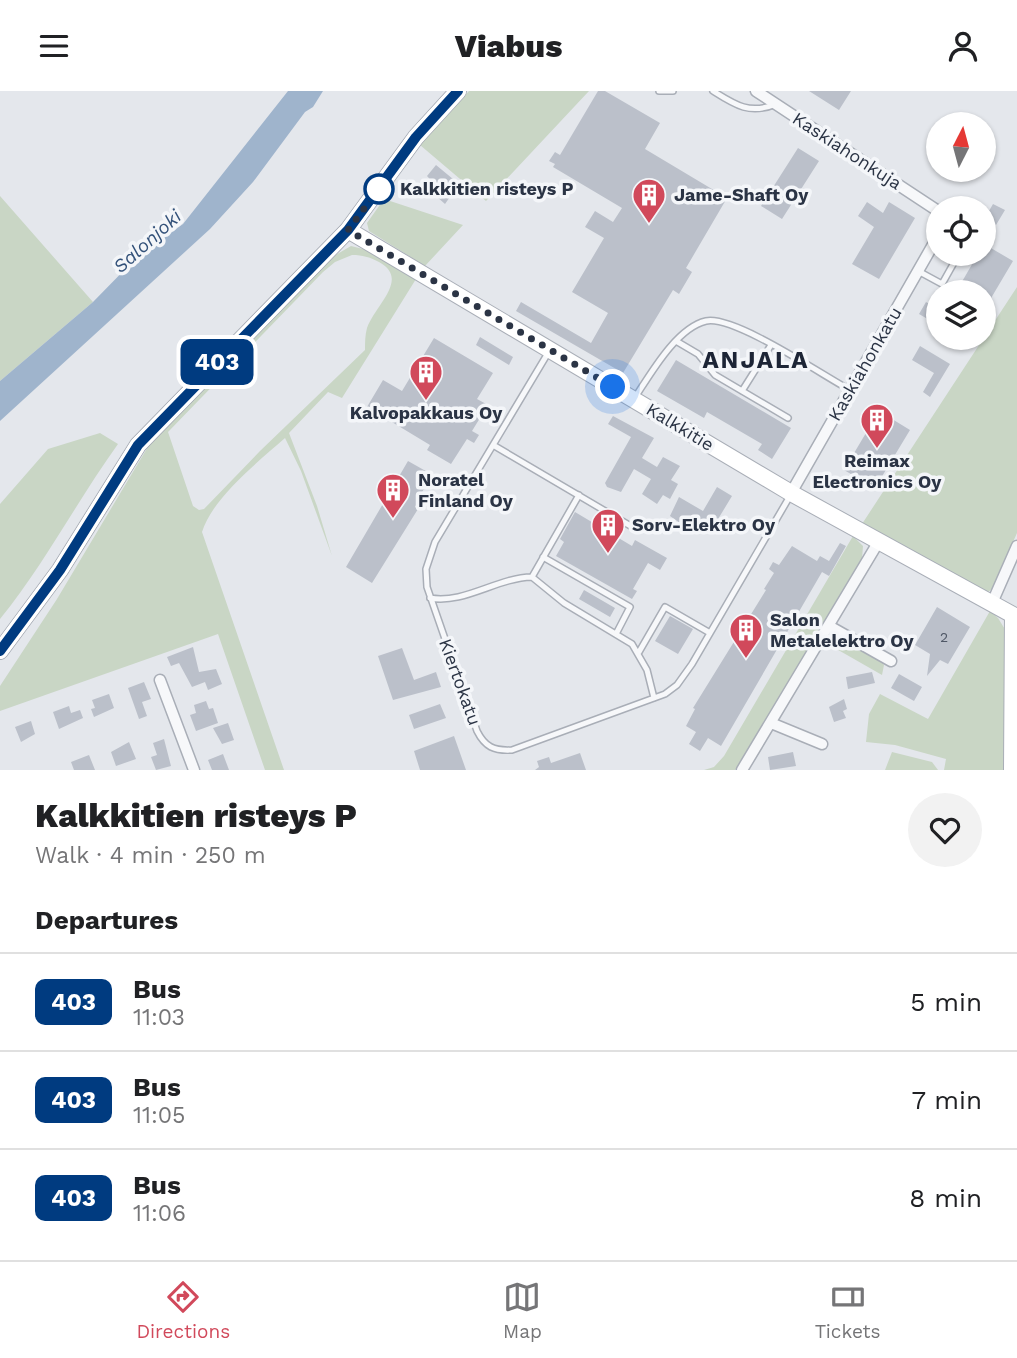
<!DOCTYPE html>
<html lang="en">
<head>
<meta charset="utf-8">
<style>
  :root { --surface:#fff; --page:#f2f2f2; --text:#202124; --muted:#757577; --line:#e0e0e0; --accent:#d1495b }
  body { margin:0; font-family:"Work Sans",sans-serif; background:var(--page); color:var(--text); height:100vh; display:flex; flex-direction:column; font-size:26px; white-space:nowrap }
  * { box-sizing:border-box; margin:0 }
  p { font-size:23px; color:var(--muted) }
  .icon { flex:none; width:38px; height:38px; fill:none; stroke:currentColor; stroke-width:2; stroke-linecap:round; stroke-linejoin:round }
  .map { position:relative; height:679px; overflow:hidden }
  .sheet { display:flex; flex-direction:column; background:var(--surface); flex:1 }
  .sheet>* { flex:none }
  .badge { padding:0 14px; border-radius:10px; font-size:24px; line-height:46px }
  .needle { width:46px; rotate:6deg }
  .fabs { position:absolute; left:926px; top:21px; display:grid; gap:14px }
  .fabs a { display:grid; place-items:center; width:70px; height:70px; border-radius:50%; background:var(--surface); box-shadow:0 2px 5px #0004; font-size:35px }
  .you { position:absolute; width:35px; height:35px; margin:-18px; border:5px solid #fff; border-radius:50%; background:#1a73e8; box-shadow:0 0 0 10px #1a73e833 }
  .map>.badge { position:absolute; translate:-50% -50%; box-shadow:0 0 0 4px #fff }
  h2 { padding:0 35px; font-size:26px; line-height:63px }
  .round { display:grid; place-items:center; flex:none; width:74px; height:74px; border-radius:37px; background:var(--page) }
  .overview { display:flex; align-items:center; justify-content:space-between; height:119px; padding:0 35px }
  h1 { font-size:33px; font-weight:800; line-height:52px }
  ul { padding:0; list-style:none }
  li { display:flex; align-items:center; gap:21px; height:98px; padding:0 35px; border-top:2px solid var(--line) }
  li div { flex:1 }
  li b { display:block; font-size:26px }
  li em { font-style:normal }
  li .badge { min-width:77px; font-weight:700; text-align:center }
  header { display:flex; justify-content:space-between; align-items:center; height:91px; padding:0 35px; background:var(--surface); font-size:32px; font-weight:800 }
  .tabs { display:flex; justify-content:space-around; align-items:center; height:98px; border-top:2px solid var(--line); background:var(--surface); font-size:19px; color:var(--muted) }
  .tabs a { display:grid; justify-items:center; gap:4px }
  .tabs .active { color:var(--accent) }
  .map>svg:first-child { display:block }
  .green { fill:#c9d6c5; fill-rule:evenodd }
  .water { fill:#9fb4cc }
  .building { fill:#bbc0ca }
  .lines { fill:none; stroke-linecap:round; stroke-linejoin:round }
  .lane-casing { stroke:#a9aeb7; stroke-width:8 }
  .street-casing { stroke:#a9aeb7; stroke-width:13 }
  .secondary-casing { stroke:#a9aeb7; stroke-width:18 }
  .lane { stroke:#f7f8fa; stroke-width:5 }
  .street { stroke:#f7f8fa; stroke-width:10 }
  .secondary { stroke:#fff; stroke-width:16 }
  .line-casing { stroke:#fff; stroke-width:16 }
  .line { stroke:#003b80; stroke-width:10 }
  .walk { stroke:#2b3445; stroke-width:7; stroke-dasharray:0 12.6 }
  .stop-dot { fill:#fff; stroke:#003b80; stroke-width:3.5 }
  .labels { text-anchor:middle; stroke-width:7; stroke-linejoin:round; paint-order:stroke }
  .number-label { font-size:14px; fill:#4f5766 }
  .street-label { font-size:18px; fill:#2b3445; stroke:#f4f6f9 }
  .stop-label { font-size:18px; font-weight:bold; fill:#2b3445; stroke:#f4f6f9; text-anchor:start }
  .poi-label { font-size:18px; font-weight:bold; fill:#2b3445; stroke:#f4f6f9; text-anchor:start }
  .water-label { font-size:19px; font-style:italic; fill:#34527a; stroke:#f4f6f9 }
  .district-label { font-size:24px; font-weight:bold; letter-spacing:2px; fill:#1d2536; stroke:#f4f6f9 }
</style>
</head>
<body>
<header><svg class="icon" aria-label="menu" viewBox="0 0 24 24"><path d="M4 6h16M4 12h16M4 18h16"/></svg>Viabus<svg class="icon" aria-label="person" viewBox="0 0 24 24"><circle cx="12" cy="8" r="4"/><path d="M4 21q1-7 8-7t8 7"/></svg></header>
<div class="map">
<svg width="1017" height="679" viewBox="0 0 1017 679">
  <rect width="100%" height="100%" fill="#e4e7ec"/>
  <!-- green -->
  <path class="green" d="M 469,0 L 589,0 L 486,110 L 420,54 Z
    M 0,105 L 93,211 L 0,290 Z
    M 384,108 L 463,134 L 425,175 L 369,140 L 367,132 Z
    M 351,155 L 371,160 L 416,188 L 342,307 L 328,301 L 289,342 L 317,415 L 332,465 L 301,380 L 285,347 C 258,371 213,406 202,441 L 284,679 L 265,679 L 218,543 L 0,620 L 0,595 L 57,508 L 152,349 L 327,169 ZM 352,164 C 363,164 369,166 379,171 C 410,188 376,213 367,237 C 365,244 365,252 365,259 L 260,360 L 204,418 L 199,419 L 193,415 L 168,341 L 323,181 L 335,171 Z
    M 1017,196 L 1017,442 L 992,498 L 988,501 L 862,433 Z
    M 100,342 L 118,353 C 77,410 44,474 0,528 L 0,413 L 48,358 Z
    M 853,445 L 863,455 L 862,468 L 746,665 L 735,679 L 704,679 L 714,676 L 724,665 Z
    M 990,520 L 998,527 L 1006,540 L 1006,679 L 944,679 L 946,668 L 895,654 L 866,651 L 869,623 L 880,603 L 928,628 Z
    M 836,545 L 880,568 L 884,574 L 882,584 L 826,552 L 829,547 Z
    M 892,661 L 932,671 L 938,679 L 885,679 Z"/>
  <!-- water -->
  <path class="water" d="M 288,0 L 323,0 L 313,16 L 305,21 L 253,91 L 210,138 L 0,330 L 0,290 L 93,211 L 138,165 L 183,133 Z"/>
  <!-- building -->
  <path class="building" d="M 598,0 L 605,0 L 660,32 L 645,58 L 727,107 L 686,177 L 692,181 L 679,203 L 673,199 L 623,282 L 516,220 L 521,211 L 591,252 L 608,222 L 572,201 L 604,147 L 585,136 L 595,120 L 613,131 L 622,117 L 553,76 L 555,73 L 549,70 L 555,61 L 560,64 Z
    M 809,0 L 851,0 L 839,19 Z
    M 798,57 L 819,70 L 782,128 L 761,115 Z
    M 436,74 L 459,93 L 445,113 L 436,105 L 440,99 L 427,85 Z
    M 867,111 L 883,122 L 889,111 L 915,127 L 879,188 L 852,173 L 874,136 L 858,125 Z
    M 993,113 L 1005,119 L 996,134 L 985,127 Z
    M 984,153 L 1013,170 L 984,219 L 984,201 L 956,201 L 978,163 L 984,163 Z
    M 926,211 L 938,218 L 938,234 L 919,223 Z
    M 480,246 L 513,266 L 509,274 L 476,254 Z
    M 434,247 L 493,282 L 477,308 L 488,314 L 472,340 L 479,344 L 474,352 L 467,348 L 451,373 L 427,359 L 430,354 L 367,316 L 383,289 L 402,300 Z
    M 920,255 L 950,273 L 930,306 L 923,301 L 934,282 L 912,269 Z
    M 676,269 L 791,337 L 772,368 L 758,359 L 762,353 L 707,321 L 704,327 L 657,300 Z
    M 879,320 L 910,339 L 875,397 L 844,379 Z
    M 613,325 L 654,347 L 642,367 L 657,376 L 663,366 L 680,375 L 671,389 L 678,393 L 670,408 L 663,404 L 657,413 L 642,403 L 651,388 L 634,378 L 621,401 L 607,396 L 605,392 L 631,346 L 608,333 Z
    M 408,370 L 431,383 L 415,416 L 418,418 L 372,492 L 346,476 Z
    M 717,396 L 732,405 L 709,443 L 683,428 L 680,432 L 670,425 L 679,406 L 703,420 Z
    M 575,421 L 632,455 L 635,449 L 667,467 L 660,479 L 648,472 L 633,498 L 637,500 L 632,508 L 556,465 L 564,451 L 560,448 Z
    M 840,452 L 846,455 L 829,485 L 822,481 L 721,655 L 708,647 L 700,660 L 689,653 L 696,641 L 686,635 L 695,618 L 693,617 L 766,499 L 764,498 L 774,482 L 769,478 L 773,471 L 779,474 L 792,455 L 817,470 L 820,465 L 829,470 Z
    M 584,499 L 615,517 L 610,526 L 579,508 Z
    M 937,516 L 970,536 L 948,573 L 940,569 L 927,585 L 930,563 L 915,554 Z
    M 670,525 L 693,538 L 678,563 L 655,550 Z
    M 193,556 L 199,581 L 216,578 L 222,593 L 208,599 L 205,591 L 192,596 L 179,572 L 171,575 L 167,566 Z
    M 402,557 L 414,589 L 436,581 L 441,596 L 393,609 L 378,565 Z
    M 872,581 L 875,592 L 848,598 L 846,586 Z
    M 899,583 L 922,596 L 914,610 L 891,597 Z
    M 144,591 L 151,608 L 142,611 L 147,625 L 139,628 L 128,597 Z
    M 109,603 L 114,617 L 94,626 L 91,618 L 95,617 L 92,609 Z
    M 844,608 L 847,618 L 843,620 L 846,627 L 834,631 L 829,616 Z
    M 206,610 L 209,618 L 213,617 L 218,632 L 196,640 L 190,624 L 196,622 L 194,614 Z
    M 440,613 L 446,627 L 414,638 L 409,624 Z
    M 69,615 L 71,622 L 80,619 L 83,627 L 59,638 L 53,621 Z
    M 31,630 L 35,643 L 21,651 L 15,636 Z
    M 228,632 L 234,649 L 222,653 L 213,637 Z
    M 454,645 L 466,679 L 420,679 L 414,660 Z
    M 164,648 L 171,675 L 156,679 L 151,666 L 157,664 L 153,652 Z
    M 129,651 L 136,668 L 116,675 L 111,661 Z
    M 793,661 L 796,675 L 770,679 L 768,666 Z
    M 580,662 L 586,679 L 535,679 L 539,676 L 537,670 L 549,666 L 551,672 Z
    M 223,663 L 229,679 L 212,679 L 208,669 Z
    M 89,664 L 95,679 L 74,679 L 71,671 Z"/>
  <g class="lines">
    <defs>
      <path id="lane" d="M 659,0 L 673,0
        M 713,0 C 735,14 750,24 776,13
        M 918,180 L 942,193 L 956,168 L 946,163
        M 676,250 L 698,263 L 715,284 L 788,327
        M 548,262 L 435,451 L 426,478 L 427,496 L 477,640 C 485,656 494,660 512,659 L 665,603 L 677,594 L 692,573 L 790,405
        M 742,300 L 771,254
        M 634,308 C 650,284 676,237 706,230 C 734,224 822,284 850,299
        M 493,354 L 634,437
        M 543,466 L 630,516 L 616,543
        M 532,486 L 579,404
        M 430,507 C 465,513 496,487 532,486 L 564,512 L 632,553 L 647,579 L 654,607
        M 639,561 L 665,516 L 710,542"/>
      <path id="street" d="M 756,0 L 938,120
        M 791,402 L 938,145
        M 992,512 L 1017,455
        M 829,535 L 891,570
        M 160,589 L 194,679
        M 771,632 L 822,653
        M 742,679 L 879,450"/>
      <path id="secondary" d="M 348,139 L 791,402 L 1013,524 L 1012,679
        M 0,560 L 60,479 L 138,354 L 348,139 L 416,46 L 458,0"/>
    </defs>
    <!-- lane casing -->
    <use href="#lane" class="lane-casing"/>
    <!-- street casing -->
    <use href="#street" class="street-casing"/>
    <!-- secondary casing -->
    <use href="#secondary" class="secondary-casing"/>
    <!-- lane -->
    <use href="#lane" class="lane"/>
    <!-- street -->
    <use href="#street" class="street"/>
    <!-- secondary -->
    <use href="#secondary" class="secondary"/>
  </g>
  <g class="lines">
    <defs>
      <path id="line" d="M 0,560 L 60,479 L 138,354 L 348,139 L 416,46 L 458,0"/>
    </defs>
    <!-- line casing -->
    <use href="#line" class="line-casing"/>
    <!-- line -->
    <use href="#line" class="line"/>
    <!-- walk -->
    <path class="walk" d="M 379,98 L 348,139 L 613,296"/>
  </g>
  <!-- icons -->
  <defs>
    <symbol id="building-pin" viewBox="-11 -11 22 30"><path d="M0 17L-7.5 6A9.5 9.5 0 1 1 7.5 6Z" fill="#d1495b" stroke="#f4f6f9"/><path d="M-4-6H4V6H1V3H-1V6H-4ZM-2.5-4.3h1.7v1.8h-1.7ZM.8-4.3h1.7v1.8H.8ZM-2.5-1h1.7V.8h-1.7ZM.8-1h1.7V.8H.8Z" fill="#fff"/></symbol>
  </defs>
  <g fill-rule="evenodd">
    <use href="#building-pin" x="630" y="85" width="38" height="52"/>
    <use href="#building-pin" x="407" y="262" width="38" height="52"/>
    <use href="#building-pin" x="858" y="310" width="38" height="52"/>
    <use href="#building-pin" x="374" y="380" width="38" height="52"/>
    <use href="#building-pin" x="589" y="415" width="38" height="52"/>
    <use href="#building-pin" x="727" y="520" width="38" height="52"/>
  </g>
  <!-- markers -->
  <circle class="stop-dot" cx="379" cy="98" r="14"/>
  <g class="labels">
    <!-- number labels -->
    <g class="number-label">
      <text x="944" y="551">2</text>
    </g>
    <!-- street labels -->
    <g class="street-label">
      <text transform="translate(847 60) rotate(33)" y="6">Kaskiahonkuja</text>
      <text transform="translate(865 273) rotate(-60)" y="6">Kaskiahonkatu</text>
      <text transform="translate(680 336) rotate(31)" y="6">Kalkkitie</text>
      <text transform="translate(460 591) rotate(70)" y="6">Kiertokatu</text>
    </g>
    <!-- stop labels -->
    <g class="stop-label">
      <text x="400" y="104">Kalkkitien risteys P</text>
    </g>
    <!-- poi labels -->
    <g class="poi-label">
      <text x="674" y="110">Jame-Shaft Oy</text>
      <text x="426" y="328" text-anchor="middle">Kalvopakkaus Oy</text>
      <text x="877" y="376" text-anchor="middle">Reimax<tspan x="877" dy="21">Electronics Oy</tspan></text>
      <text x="418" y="395">Noratel<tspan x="418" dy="21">Finland Oy</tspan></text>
      <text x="632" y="440">Sorv-Elektro Oy</text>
      <text x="770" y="535">Salon<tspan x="770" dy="21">Metalelektro Oy</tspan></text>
    </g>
    <!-- water labels -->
    <g class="water-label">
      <text transform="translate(147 150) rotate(-42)" y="7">Salonjoki</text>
    </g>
    <!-- district labels -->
    <g class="district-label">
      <text x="756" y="277">ANJALA</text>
    </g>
  </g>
</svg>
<div class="fabs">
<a><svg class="needle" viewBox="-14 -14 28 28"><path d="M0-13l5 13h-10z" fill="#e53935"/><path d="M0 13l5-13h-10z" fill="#757577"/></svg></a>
<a><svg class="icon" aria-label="locate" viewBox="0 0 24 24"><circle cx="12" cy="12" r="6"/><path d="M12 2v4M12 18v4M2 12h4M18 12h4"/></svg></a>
<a><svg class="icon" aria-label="layers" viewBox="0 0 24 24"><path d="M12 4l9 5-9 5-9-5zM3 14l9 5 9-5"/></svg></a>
</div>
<div class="you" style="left:613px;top:296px"></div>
<b class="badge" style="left:217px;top:271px;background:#003b80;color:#fff">403</b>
</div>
<section class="sheet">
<div class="overview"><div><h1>Kalkkitien risteys P</h1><p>Walk · 4 min · 250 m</p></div><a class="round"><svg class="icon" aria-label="heart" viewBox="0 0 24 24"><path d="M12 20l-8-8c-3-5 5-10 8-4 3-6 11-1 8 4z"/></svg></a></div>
<h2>Departures</h2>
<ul>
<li><span class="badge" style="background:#003b80;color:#fff">403</span><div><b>Bus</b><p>11:03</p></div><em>5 min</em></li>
<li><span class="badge" style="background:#003b80;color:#fff">403</span><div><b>Bus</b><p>11:05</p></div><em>7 min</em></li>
<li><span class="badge" style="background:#003b80;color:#fff">403</span><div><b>Bus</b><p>11:06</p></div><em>8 min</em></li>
</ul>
</section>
<nav class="tabs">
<a class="active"><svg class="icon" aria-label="directions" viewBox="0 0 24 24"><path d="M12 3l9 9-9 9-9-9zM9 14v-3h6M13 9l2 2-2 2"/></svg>Directions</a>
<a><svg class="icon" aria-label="map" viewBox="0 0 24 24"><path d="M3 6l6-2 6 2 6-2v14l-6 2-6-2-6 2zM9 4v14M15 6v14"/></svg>Map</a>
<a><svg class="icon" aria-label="tickets" viewBox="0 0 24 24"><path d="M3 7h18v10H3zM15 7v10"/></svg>Tickets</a>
</nav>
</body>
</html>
